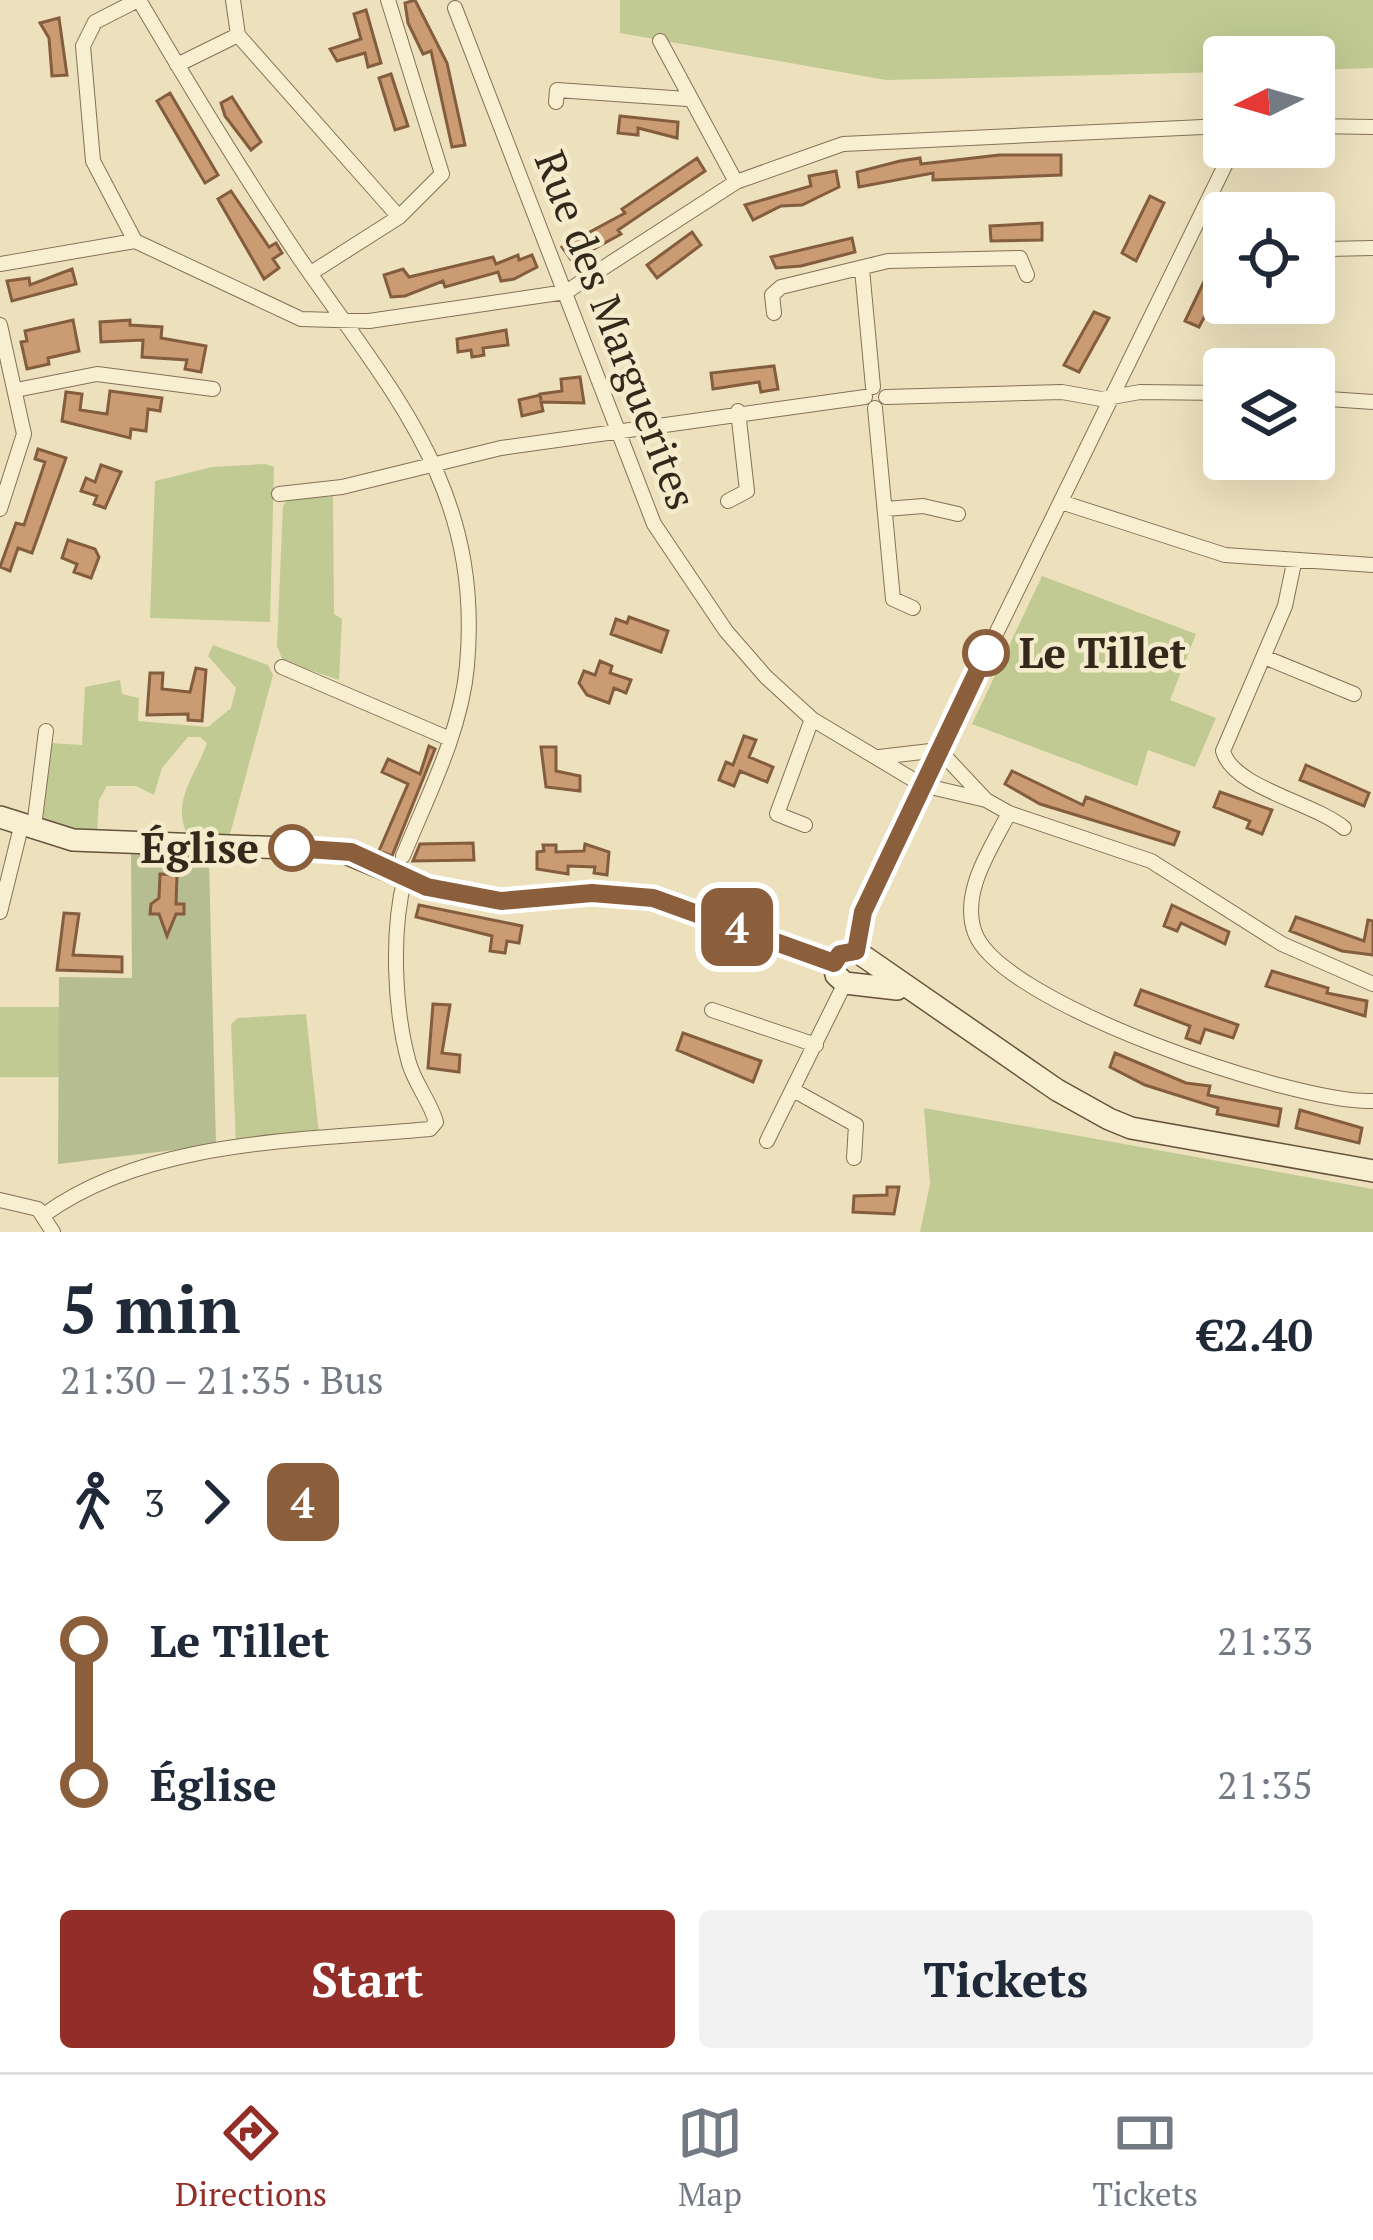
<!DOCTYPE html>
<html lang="en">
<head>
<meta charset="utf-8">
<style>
  :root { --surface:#fff; --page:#f2f2f3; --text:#1f2937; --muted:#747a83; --line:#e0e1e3; --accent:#922d28 }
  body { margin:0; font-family:"PT Serif",serif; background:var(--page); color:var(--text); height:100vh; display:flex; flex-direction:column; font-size:45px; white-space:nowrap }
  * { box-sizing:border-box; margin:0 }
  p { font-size:39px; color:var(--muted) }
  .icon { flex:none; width:66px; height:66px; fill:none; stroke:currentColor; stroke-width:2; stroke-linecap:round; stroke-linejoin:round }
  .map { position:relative; height:1232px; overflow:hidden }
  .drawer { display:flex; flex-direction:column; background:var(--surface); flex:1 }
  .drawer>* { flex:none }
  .badge { padding:0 24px; border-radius:18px; font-size:42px; line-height:78px }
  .needle { width:78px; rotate:265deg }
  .fabs { position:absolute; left:1203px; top:36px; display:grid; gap:24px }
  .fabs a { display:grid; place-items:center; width:132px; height:132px; border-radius:12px; background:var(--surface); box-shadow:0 12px 48px #0002; font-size:60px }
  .map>.badge { position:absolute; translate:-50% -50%; box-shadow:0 0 0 6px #fff }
  .legs { display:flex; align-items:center; gap:18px; height:132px; padding:0 60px; font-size:39px }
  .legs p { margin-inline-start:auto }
  .headline { display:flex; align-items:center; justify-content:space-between; height:204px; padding:0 60px }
  h1 { font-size:66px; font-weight:600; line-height:90px }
  .cta { display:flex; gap:24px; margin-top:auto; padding:24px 60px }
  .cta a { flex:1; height:138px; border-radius:12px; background:var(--accent); color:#fff; font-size:48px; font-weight:600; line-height:138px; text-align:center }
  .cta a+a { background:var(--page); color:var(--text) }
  ul { padding:0 60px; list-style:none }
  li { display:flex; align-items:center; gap:42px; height:144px; font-size:45px }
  li i { display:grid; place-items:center; width:18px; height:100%; margin:0 15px; background:currentColor }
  li i::after { content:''; width:30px; height:30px; margin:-15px; border:9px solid; border-radius:50%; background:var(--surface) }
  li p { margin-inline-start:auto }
  li:first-child i { background:linear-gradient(#0000 50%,currentColor 0) }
  li:last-child i { background:linear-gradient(currentColor 50%,#0000 0) }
  .dock { display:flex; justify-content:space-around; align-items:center; height:168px; border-top:3px solid var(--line); background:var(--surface); font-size:33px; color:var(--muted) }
  .dock a { display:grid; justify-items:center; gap:6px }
  .dock .on { color:var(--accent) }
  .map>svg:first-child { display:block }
  .green { fill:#c0ca92 }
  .cemetery { fill:#b6be91 }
  .building { fill:#cb9c73; stroke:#835d3d; stroke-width:3 }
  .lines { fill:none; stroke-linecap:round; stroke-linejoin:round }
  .street-casing { stroke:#847157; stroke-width:16 }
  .secondary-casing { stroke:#66523a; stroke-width:24 }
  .street { stroke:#f8eed0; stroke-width:14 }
  .secondary { stroke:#f8eed0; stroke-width:21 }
  .line-1-casing { stroke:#fff; stroke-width:27 }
  .line-1 { stroke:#8b5e3c; stroke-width:18 }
  .stop-1-dot { fill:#fff; stroke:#8b5e3c; stroke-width:6 }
  .labels { text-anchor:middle; stroke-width:9; stroke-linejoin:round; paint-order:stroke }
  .street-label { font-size:42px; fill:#34281b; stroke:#f4ebcc }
  .stop-label { font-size:42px; font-weight:bold; fill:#34281b; stroke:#f4ebcc; text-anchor:start }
</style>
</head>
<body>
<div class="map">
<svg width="1373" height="1232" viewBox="0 0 1373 1232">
  <rect width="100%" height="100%" fill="#ede1bd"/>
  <!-- green -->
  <path class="green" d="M 620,0 L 1373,0 L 1373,68 L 1314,70 L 1314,57 L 1224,57 L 1224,72 L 886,80 L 620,33 Z
    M 265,464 L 274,467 L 270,622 L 150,618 L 155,481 L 212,467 Z
    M 333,496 L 334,614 L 342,619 L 339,680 L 283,661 L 277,646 L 283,506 L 287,500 Z
    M 1042,576 L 1196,634 L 1170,700 L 1216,718 L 1195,767 L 1148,750 L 1137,786 L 972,724 Z
    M 213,645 L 268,665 L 273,675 L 229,838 L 189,839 C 170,801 194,779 207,743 L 200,737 L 188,737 L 162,768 L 154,795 L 136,786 L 107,786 L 99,800 L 97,834 L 43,822 L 50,743 L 82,745 L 85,687 L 120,680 L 122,694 L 139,698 L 138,721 L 208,727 L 231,708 L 236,688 L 208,656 Z
    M 0,1007 L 59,1007 L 59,1077 L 0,1077 Z
    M 306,1014 L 319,1134 L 236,1144 L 231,1024 L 238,1018 Z
    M 924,1108 L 1373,1189 L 1373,1232 L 920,1232 L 930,1184 Z"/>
  <!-- cemetery -->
  <path class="cemetery" d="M 131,853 L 201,854 L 209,860 L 216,1145 L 58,1164 L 59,977 L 132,978 Z"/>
  <!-- building -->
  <path class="building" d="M 415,0 L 447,63 L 465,145 L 452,147 L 431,51 L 423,54 L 408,23 L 405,3 Z
    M 366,10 L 381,63 L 368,67 L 365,53 L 337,61 L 330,49 L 361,39 L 354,14 Z
    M 59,18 L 67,75 L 52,76 L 49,38 L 40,23 Z
    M 391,74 L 408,126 L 395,130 L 379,78 Z
    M 170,93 L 218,175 L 205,183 L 157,101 Z
    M 232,97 L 261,142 L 251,150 L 225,116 L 221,103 Z
    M 620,116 L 678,122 L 677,138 L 638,128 L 638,135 L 618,133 Z
    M 999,155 L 1061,155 L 1061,175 L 933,180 L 933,173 L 859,187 L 857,172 L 900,161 L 920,158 L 921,164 Z
    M 697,158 L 705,171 L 618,230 L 621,234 L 572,261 L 562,247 L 625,213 L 622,209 Z
    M 836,171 L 839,187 L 802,205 L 781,206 L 753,220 L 745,205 L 811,186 L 809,176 Z
    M 231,191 L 269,247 L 276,243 L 282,253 L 273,259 L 279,268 L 264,279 L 218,199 Z
    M 1150,196 L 1164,203 L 1136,261 L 1122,253 Z
    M 1042,223 L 1042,240 L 991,241 L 990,226 Z
    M 692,232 L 701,245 L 657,278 L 647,265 Z
    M 852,238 L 855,252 L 801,266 L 776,268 L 771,257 Z
    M 1224,240 L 1224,279 L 1199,327 L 1185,321 Z
    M 518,255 L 519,260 L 532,255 L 537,267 L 514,279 L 501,281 L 498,272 L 445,287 L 443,281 L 405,296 L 391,297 L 384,275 L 403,269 L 409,277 L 493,257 L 496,264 Z
    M 72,269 L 76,284 L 12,301 L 7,281 L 29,278 L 30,285 Z
    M 1094,312 L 1109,318 L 1079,372 L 1064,365 Z
    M 73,320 L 79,351 L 48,358 L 49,364 L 27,369 L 21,342 L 27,341 L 25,331 Z
    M 130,320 L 130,325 L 162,327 L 161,338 L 206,346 L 201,372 L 185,369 L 187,360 L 142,357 L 143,340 L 101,342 L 100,322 Z
    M 506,330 L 508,345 L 483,348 L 484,355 L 479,356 L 472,357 L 471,350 L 458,352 L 457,339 Z
    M 774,366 L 778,389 L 761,392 L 759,382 L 713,389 L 711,373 Z
    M 580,377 L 584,403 L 541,402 L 543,411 L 522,416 L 519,400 L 540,395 L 541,400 L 540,394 L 562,391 L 561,379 Z
    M 110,391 L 162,398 L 160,411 L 148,409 L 146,431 L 131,429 L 130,438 L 62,421 L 66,392 L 82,394 L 80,410 L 107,414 Z
    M 38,449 L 66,458 L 32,553 L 18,548 L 10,571 L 0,567 L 16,523 L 24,525 L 45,462 L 35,459 Z
    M 101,465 L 121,472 L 105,508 L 94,504 L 97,496 L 81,491 L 86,478 L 95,482 Z
    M 68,540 L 95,549 L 99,557 L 91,578 L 74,572 L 77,564 L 62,558 Z
    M 629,617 L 668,631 L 661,652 L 611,634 L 616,619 L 627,623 Z
    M 600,661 L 612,666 L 610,673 L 631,680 L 626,693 L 614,688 L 609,703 L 587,695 L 579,683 L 584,671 L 595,675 Z
    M 196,668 L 206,670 L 202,721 L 188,720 L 188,714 L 147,715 L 150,673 L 163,673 L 162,689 L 190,692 Z
    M 744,736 L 756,740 L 749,757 L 773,767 L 767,782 L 740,771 L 734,786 L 719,780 L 726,762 L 733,765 Z
    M 429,746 L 435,749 L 392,856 L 379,851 L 408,784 L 382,772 L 388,759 L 420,774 Z
    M 541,747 L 556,747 L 556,771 L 580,776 L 580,791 L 546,787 Z
    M 1306,765 L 1369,793 L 1364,806 L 1300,780 Z
    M 1012,771 L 1083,805 L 1086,797 L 1179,832 L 1174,845 L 1040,804 L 1005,784 Z
    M 1220,792 L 1272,810 L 1262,834 L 1247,828 L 1250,821 L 1214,807 Z
    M 473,843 L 474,860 L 413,861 L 420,844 Z
    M 585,844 L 609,852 L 607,875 L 594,873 L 595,867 L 568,866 L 568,874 L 537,869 L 537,852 L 544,851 L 543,845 L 556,845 L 556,852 L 584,851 Z
    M 160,874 L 177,875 L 176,904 L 184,904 L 184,914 L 176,914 L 167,936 L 159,914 L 150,914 L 151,904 L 159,898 Z
    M 419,905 L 522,926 L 519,943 L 507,941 L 505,953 L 490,951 L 492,936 L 416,917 Z
    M 1172,905 L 1229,932 L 1225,944 L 1181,923 L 1177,931 L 1164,926 Z
    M 64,913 L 79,914 L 73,955 L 122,957 L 122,972 L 57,970 Z
    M 1296,917 L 1364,941 L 1368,920 L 1373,921 L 1373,955 L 1342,951 L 1290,931 Z
    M 1272,971 L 1328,988 L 1327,993 L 1367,1001 L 1365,1016 L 1266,986 Z
    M 1141,990 L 1238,1025 L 1233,1038 L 1205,1029 L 1200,1043 L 1186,1038 L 1190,1026 L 1135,1005 Z
    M 433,1004 L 450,1005 L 442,1053 L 460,1055 L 459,1072 L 428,1068 Z
    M 683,1033 L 761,1061 L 753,1082 L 677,1050 Z
    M 1115,1053 L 1186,1083 L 1210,1086 L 1208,1095 L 1281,1109 L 1278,1126 L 1217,1114 L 1218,1108 L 1145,1085 L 1110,1067 Z
    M 1300,1110 L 1362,1128 L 1359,1143 L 1296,1128 Z
    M 887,1187 L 899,1187 L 894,1214 L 853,1212 L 854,1196 L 887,1195 Z"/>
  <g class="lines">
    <defs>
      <path id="street" d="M 139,0 C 190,87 242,173 298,256 C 392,393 483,487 467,666 C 461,732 428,795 403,856
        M 233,0 L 238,35 L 399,217
        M 455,8 L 654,524 L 726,631 L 766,677 L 812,719 L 922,785 L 986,800 L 1009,813 L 1151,861 L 1282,944 L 1373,984
        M 660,41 L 736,182
        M 177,65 L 238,35
        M 556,102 L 557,90 L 687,99
        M 1314,126 L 1373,127
        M 135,241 L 93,161 L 83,46 L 95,22 L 138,0
        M 1318,262 L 1327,249 L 1373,248
        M 0,264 L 135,241 L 301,319 L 369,321 L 566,292 L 736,182 L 843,144 L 1224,126
        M 862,269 L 873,387
        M 311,273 L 399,217 L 442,174 L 388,0
        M 774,313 L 772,295 L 781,287 L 888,261 L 1020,258 L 1027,275
        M 0,325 L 24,434 L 0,509
        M 16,390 L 97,374 L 213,389
        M 886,397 L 1062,392 L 1101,399 L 1140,392 L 1224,393
        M 1314,398 L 1373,402
        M 875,408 L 893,599 L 913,608
        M 279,494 L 342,487 L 501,448 L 865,397
        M 728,501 L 747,491 L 738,411
        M 1061,502 L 1225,555 L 1373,565
        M 886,509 L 923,506 L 958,514
        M 1294,563 L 1285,606 L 1223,751 C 1233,788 1313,802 1344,828
        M 1264,657 L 1354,694
        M 282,667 L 450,739
        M 939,750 L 986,800
        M 879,757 L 939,750
        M 1009,813 C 991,849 960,892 975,933 C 1001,1004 1297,1104 1373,1101
        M 805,825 L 777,814 L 812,719
        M 34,827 L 46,731
        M 0,912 L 22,823
        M 856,951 L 864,912 L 922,785 L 1234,147
        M 712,1010 L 816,1045
        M 793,1090 L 856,1125 L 854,1158
        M 767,1141 L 845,983
        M 0,1200 L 38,1209 L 53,1232
        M 45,1214 C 151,1138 305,1141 430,1129 L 436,1122 C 430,1101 415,1084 409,1063 C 394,1009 391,931 405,877"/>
      <path id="secondary" d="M 0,817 L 73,840 L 338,850 L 427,887 L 501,901 L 592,893 L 653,898 L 834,963
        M 834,963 L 840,954 L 856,951 L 1057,1090 L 1109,1119 L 1131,1128 L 1373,1171
        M 834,963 L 836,975 L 845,983 L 897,989"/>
    </defs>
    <!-- street casing -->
    <use href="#street" class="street-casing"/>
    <!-- secondary casing -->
    <use href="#secondary" class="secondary-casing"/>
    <!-- street -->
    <use href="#street" class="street"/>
    <!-- secondary -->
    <use href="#secondary" class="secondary"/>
  </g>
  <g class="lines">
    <defs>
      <path id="line-1" d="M 292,848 L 351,852 L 427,887 L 501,901 L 592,893 L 653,898 L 834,963 L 840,954 L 856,951 L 863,912 L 986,653"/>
    </defs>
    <!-- line-1 casing -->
    <use href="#line-1" class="line-1-casing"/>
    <!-- line-1 -->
    <use href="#line-1" class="line-1"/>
  </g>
  <!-- markers -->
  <g class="stop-1-dot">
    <circle cx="986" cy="653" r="21"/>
    <circle cx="292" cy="848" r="21"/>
  </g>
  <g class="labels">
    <!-- street labels -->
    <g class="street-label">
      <text transform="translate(616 330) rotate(69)" y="15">Rue des Marguerites</text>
    </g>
    <!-- stop labels -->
    <g class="stop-label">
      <text x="1019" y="668">Le Tillet</text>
      <text x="259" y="863" text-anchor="end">Église</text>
    </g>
  </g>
</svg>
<div class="fabs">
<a><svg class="needle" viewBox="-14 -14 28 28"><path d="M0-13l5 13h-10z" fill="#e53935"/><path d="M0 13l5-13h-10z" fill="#747a83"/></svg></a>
<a><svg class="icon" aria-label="locate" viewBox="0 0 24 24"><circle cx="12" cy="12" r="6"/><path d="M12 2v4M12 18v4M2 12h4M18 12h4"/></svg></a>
<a><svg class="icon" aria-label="layers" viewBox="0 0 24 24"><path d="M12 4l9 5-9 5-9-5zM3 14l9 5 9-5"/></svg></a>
</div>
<b class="badge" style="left:737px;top:927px;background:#8b5e3c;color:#fff">4</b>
</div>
<section class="drawer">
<div class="headline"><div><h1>5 min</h1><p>21:30 – 21:35 · Bus</p></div><b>€2.40</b></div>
<div class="legs"><svg class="icon" aria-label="walk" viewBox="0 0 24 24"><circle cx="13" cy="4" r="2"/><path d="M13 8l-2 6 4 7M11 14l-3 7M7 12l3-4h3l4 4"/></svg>3<svg class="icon" aria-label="forward" viewBox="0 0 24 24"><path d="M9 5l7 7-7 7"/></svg><b class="badge" style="background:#8b5e3c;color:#fff">4</b></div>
<ul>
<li><i style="color:#8b5e3c"></i><b>Le Tillet</b><p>21:33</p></li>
<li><i style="color:#8b5e3c"></i><b>Église</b><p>21:35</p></li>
</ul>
<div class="cta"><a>Start</a><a>Tickets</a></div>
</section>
<nav class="dock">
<a class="on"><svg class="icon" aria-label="directions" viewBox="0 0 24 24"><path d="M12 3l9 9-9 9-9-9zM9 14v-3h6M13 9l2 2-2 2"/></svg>Directions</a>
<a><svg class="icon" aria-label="map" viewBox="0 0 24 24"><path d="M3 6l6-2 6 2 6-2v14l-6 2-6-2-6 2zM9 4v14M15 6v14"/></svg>Map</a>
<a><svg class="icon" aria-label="tickets" viewBox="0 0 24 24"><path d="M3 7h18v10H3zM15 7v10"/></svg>Tickets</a>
</nav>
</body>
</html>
